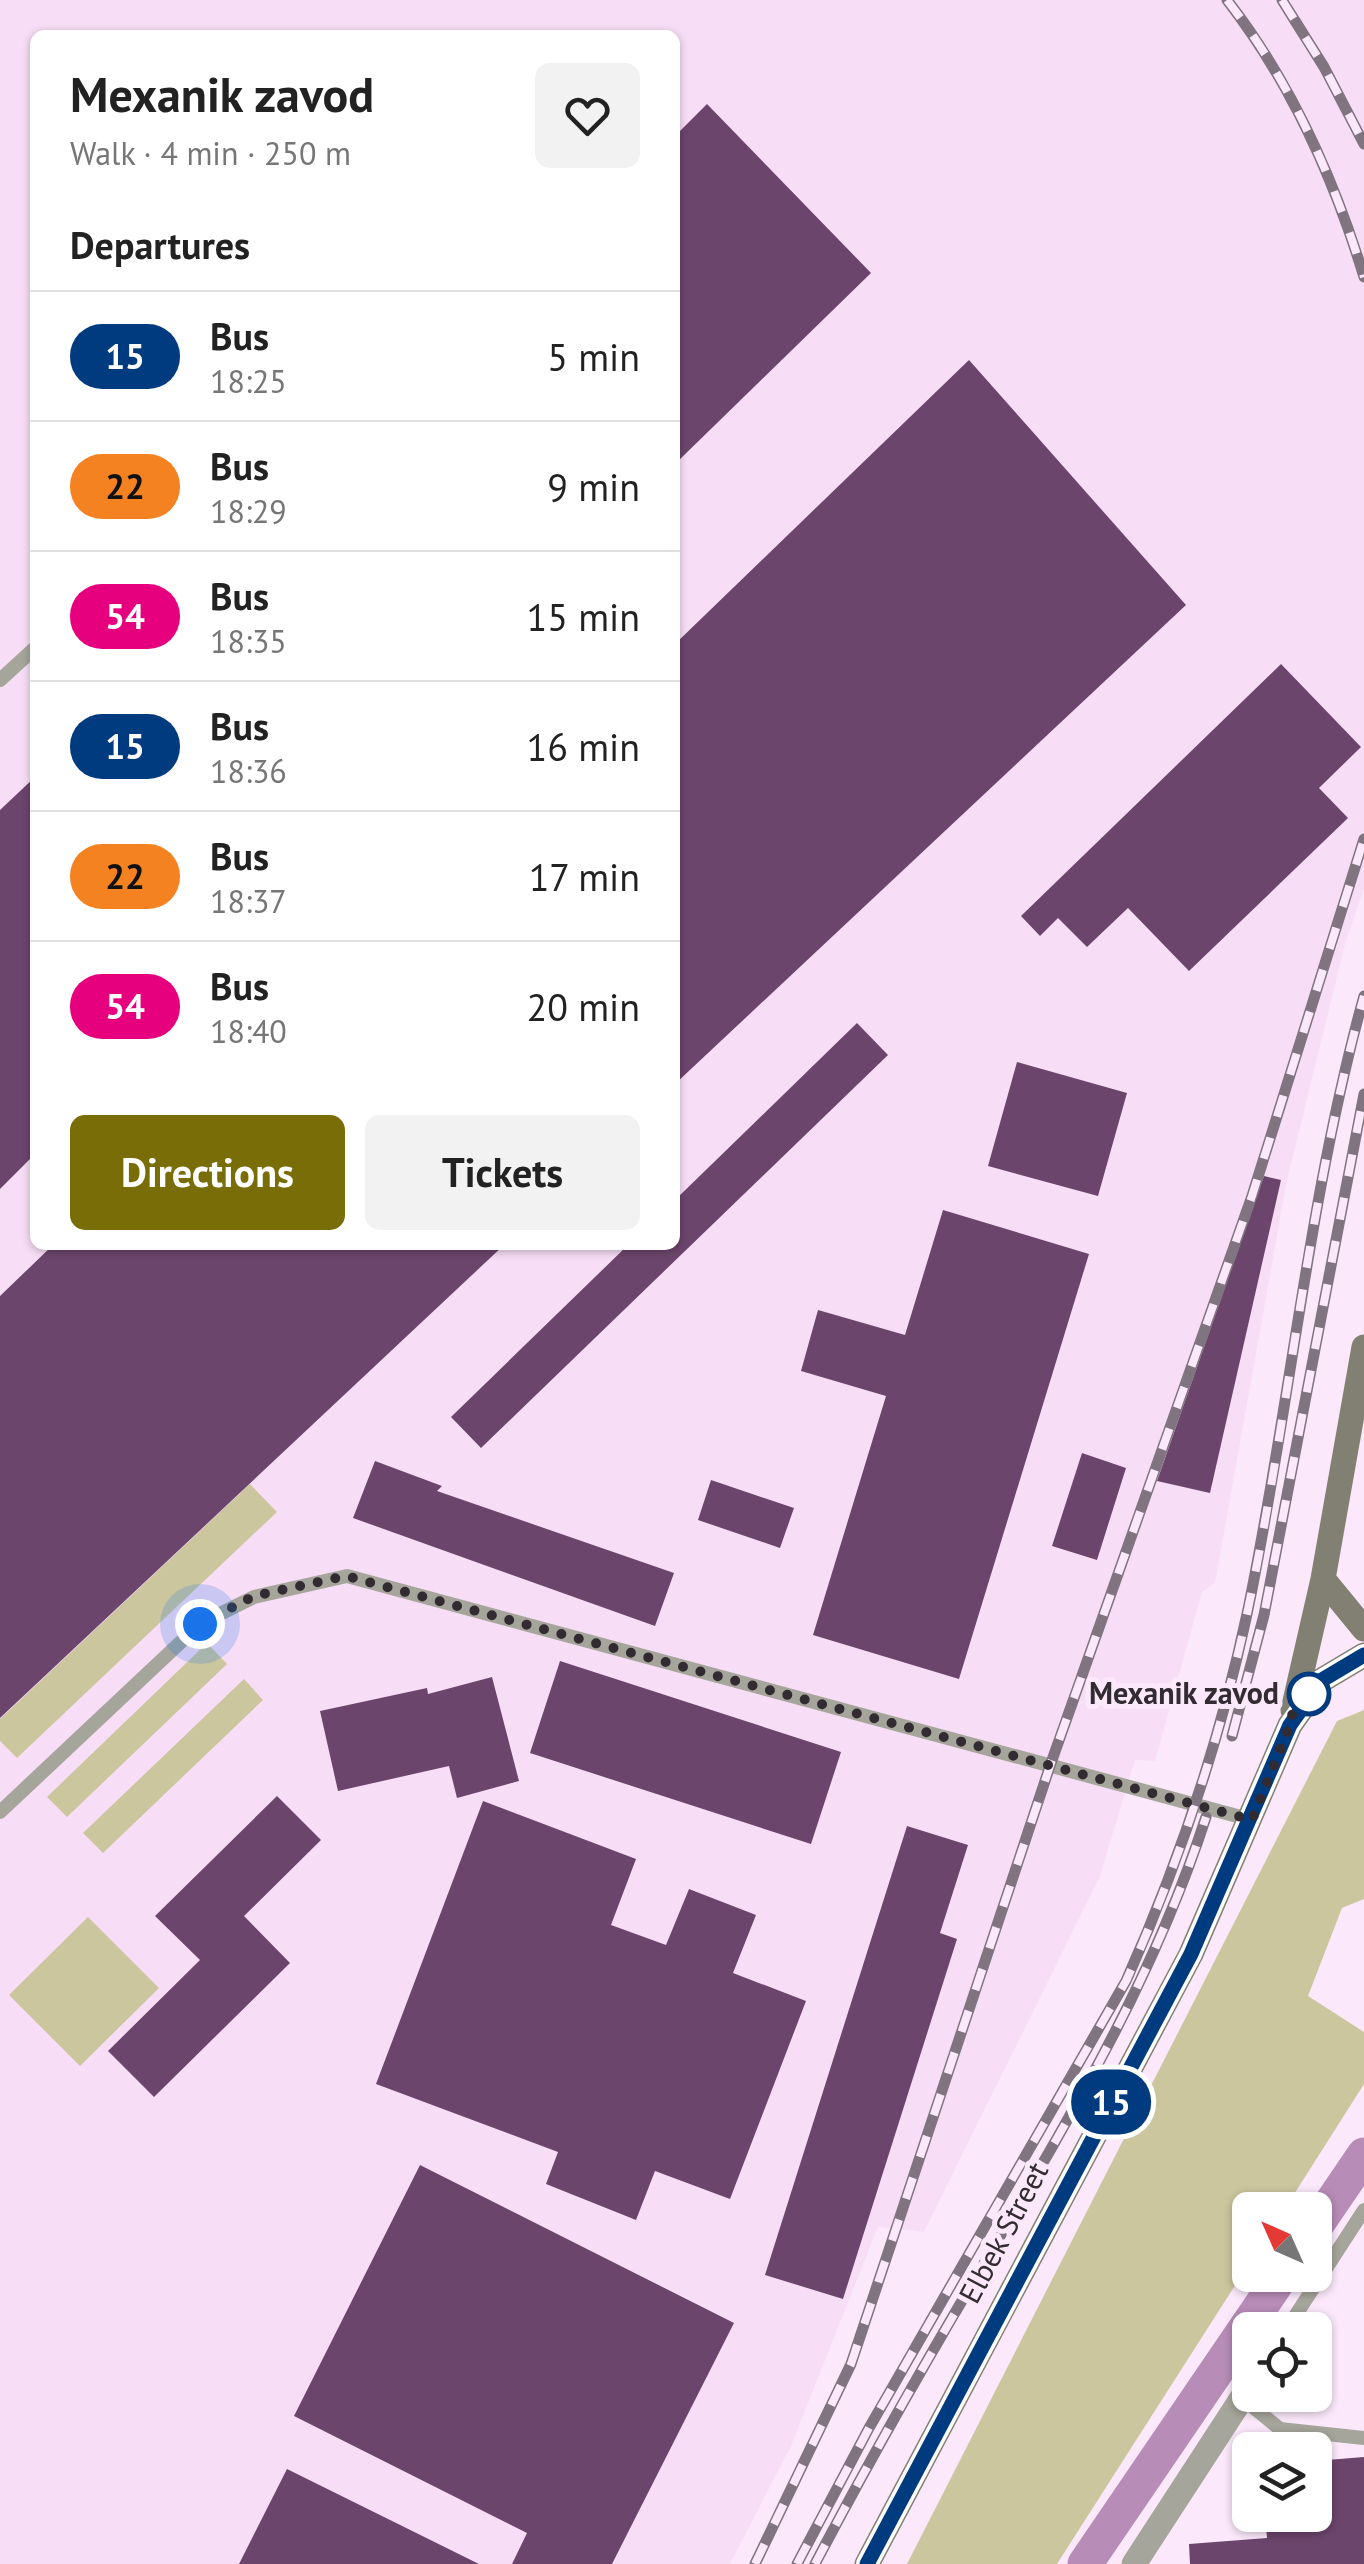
<!DOCTYPE html>
<html lang="en">
<head>
<meta charset="utf-8">
<style>
  :root { --surface:#fff; --page:#f2f2f2; --text:#222; --muted:#767676; --line:#e0e0e0; --accent:#796d07 }
  body { margin:0; font-family:"PT Sans",sans-serif; background:var(--page); color:var(--text); height:100vh; display:flex; flex-direction:column; font-size:38px; white-space:nowrap }
  * { box-sizing:border-box; margin:0 }
  p { font-size:32px; color:var(--muted) }
  .icon { flex:none; width:55px; height:55px; fill:none; stroke:currentColor; stroke-width:2; stroke-linecap:round; stroke-linejoin:round }
  .map { position:relative; flex:1; overflow:hidden }
  .panel { position:absolute; left:30px; top:30px; width:650px; height:1220px; display:flex; flex-direction:column; background:var(--surface); border-radius:15px; box-shadow:0 2px 8px #0004 }
  .panel>* { flex:none }
  .badge { padding:0 20px; border-radius:32px; font-size:35px; line-height:65px }
  .needle { width:65px; rotate:315deg }
  .fabs { position:absolute; left:1232px; top:2192px; display:grid; gap:20px }
  .fabs a { display:grid; place-items:center; width:100px; height:100px; border-radius:15px; background:var(--surface); box-shadow:0 2px 8px #0004; font-size:50px }
  .you { position:absolute; width:50px; height:50px; margin:-25px; border:8px solid #fff; border-radius:50%; background:#1a73e8; box-shadow:0 0 0 15px #1a73e833 }
  .map>.badge { position:absolute; translate:-50% -50%; box-shadow:0 0 0 5px #fff }
  h2 { padding:0 40px; font-size:38px; line-height:90px }
  .round { display:grid; place-items:center; flex:none; width:105px; height:105px; border-radius:15px; background:var(--page) }
  .head { display:flex; align-items:center; justify-content:space-between; height:170px; padding:0 40px }
  h1 { font-size:48px; font-weight:700; line-height:75px }
  .action { display:flex; gap:20px; margin-top:auto; padding:20px 40px }
  .action a { flex:1; height:115px; border-radius:15px; background:var(--accent); color:#fff; font-size:40px; font-weight:700; line-height:115px; text-align:center }
  .action a+a { background:var(--page); color:var(--text) }
  ul { padding:0; list-style:none }
  li { display:flex; align-items:center; gap:30px; height:130px; padding:0 40px; border-top:2px solid var(--line) }
  li div { flex:1 }
  li b { display:block; font-size:38px }
  li em { font-style:normal }
  li .badge { min-width:110px; font-weight:700; text-align:center }
  .map>svg:first-child { display:block }
  .built { fill:#f7def6; fill-rule:evenodd }
  .green { fill:#cbc69e }
  .lines { fill:none; stroke-linecap:round; stroke-linejoin:round }
  .canal { stroke:#b78cb7; stroke-width:35 }
  .building { fill:#6c456c }
  .lane { stroke:#a6a59b; stroke-width:14 }
  .street { stroke:#a6a59b; stroke-width:25 }
  .secondary { stroke:#828072; stroke-width:25 }
  .rail-casing { stroke:#7f747f; stroke-width:11 }
  .rail { stroke:#fbe9fb; stroke-width:8; stroke-dasharray:22; stroke-linecap:butt }
  .line-casing { stroke:#fff; stroke-width:22 }
  .line { stroke:#003b80; stroke-width:15 }
  .walk { stroke:#322b31; stroke-width:10; stroke-dasharray:0 18 }
  .stop-dot { fill:#fff; stroke:#003b80; stroke-width:5 }
  .labels { text-anchor:middle; stroke-width:10; stroke-linejoin:round; paint-order:stroke }
  .stop-label { font-size:30px; font-weight:bold; fill:#322b31; stroke:#fbe9fb; text-anchor:end }
  .street-label { font-size:30px; fill:#322b31; stroke:#fbe9fb }
</style>
</head>
<body>
<div class="map">
<svg width="1364" height="2564" viewBox="0 0 1364 2564">
  <rect width="100%" height="100%" fill="#fbe9fb"/>
  <!-- built -->
  <path class="built" d="M 0,0 L 1364,0 L 1364,888 L 1345,944 L 1287,1180 L 1215,1583 L 1202,1592 L 1155,1761 L 1135,1760 L 1100,1876 L 924,2232 L 878,2227 L 791,2446 L 730,2564 L 0,2564 ZM 35,35 L 675,35 L 675,1245 L 35,1245 Z"/>
  <!-- green -->
  <path class="green" d="M 250,1484 L 277,1512 L 17,1758 L 0,1741 L 0,1719 Z
    M 207,1643 L 227,1664 L 67,1817 L 47,1797 Z
    M 244,1679 L 263,1700 L 103,1853 L 83,1833 Z
    M 1364,1710 L 1364,1899 L 1342,1908 L 1308,1996 L 1364,2032 L 1364,2084 L 1284,2210 L 1250,2210 L 1250,2262 L 1057,2564 L 907,2564 L 1337,1721 Z
    M 88,1917 L 159,1988 L 80,2066 L 9,1995 Z"/>
  <g class="lines">
    <!-- canal -->
    <path class="canal" d="M 1315,2227 L 1364,2155
      M 1085,2564 L 1282,2275"/>
  </g>
  <!-- building -->
  <path class="building" d="M 707,104 L 871,273 L 675,464 L 675,136 Z
    M 969,360 L 1186,605 L 675,1084 L 675,644 Z
    M 1281,664 L 1361,747 L 1319,788 L 1348,818 L 1189,971 L 1128,908 L 1087,947 L 1058,918 L 1040,936 L 1021,916 Z
    M 35,777 L 35,1154 L 0,1189 L 0,810 Z
    M 857,1023 L 888,1055 L 481,1448 L 451,1417 L 628,1245 L 675,1245 L 675,1200 Z
    M 1017,1062 L 1127,1093 L 1098,1196 L 988,1166 Z
    M 1264,1176 L 1281,1180 L 1210,1493 L 1157,1481 Z
    M 943,1210 L 1089,1254 L 959,1679 L 813,1635 L 886,1396 L 801,1371 L 818,1310 L 905,1335 Z
    M 53,1245 L 504,1245 L 0,1718 L 0,1296 Z
    M 1082,1453 L 1126,1468 L 1097,1560 L 1052,1546 Z
    M 375,1461 L 442,1486 L 437,1491 L 674,1573 L 655,1626 L 353,1518 Z
    M 711,1480 L 794,1508 L 780,1548 L 698,1520 Z
    M 560,1661 L 841,1752 L 811,1844 L 530,1753 Z
    M 492,1677 L 519,1781 L 457,1798 L 449,1766 L 338,1791 L 320,1711 L 427,1688 L 428,1694 Z
    M 277,1796 L 321,1840 L 244,1916 L 290,1963 L 154,2097 L 108,2051 L 200,1960 L 155,1916 Z
    M 483,1801 L 636,1859 L 611,1925 L 666,1945 L 689,1889 L 756,1915 L 733,1973 L 806,2001 L 730,2199 L 655,2171 L 636,2220 L 546,2184 L 558,2152 L 376,2084 Z
    M 907,1826 L 968,1845 L 940,1933 L 957,1939 L 843,2299 L 765,2275 Z
    M 420,2165 L 734,2323 L 612,2564 L 512,2564 L 527,2533 L 294,2416 Z
    M 1364,2457 L 1364,2564 L 1190,2564 L 1189,2544 L 1267,2538 L 1265,2515 L 1315,2515 L 1315,2461 Z
    M 287,2469 L 479,2564 L 239,2564 Z"/>
  <g class="lines">
    <!-- lane -->
    <path class="lane" d="M 0,680 L 35,648
      M 0,1812 L 200,1624 L 254,1597 L 347,1576 L 1252,1820
      M 1286,2330 L 1364,2210
      M 1250,2386 L 1242,2398 L 1280,2429 L 1364,2438"/>
    <!-- street -->
    <path class="street" d="M 1134,2564 L 1242,2398"/>
    <!-- secondary -->
    <path class="secondary" d="M 1323,1579 L 1364,1629
      M 1293,1710 L 1323,1579 L 1364,1347
      M 867,2564 L 1191,1954 L 1290,1725 L 1322,1680 L 1364,1655"/>
    <defs>
      <path id="rail" d="M 1227,0 C 1291,82 1334,179 1364,277
        M 1282,0 L 1324,67 L 1364,144
        M 1232,1736 L 1264,1615 L 1364,1094
        M 755,2564 L 851,2364 L 1051,1763 L 1252,1196 L 1364,839
        M 797,2564 L 869,2428 L 1126,1981 C 1179,1863 1220,1740 1247,1614 C 1290,1409 1308,1198 1364,996
        M 815,2564 C 867,2465 922,2368 979,2272 C 1066,2124 1153,1981 1206,1817"/>
    </defs>
    <!-- rail casing -->
    <use href="#rail" class="rail-casing"/>
    <!-- rail -->
    <use href="#rail" class="rail"/>
  </g>
  <g class="lines">
    <defs>
      <path id="line" d="M 867,2564 L 1191,1954 L 1290,1725 L 1322,1680 L 1364,1655"/>
    </defs>
    <!-- line casing -->
    <use href="#line" class="line-casing"/>
    <!-- line -->
    <use href="#line" class="line"/>
    <!-- walk -->
    <path class="walk" d="M 200,1624 L 254,1596 L 346,1576 L 1252,1820 L 1290,1725 L 1298,1688 L 1309,1694"/>
  </g>
  <!-- markers -->
  <circle class="stop-dot" cx="1309" cy="1694" r="20"/>
  <g class="labels">
    <!-- stop labels -->
    <g class="stop-label">
      <text x="1279" y="1704">Mexanik zavod</text>
    </g>
    <!-- street labels -->
    <g class="street-label">
      <text transform="translate(1004 2233) rotate(-62)" y="10">Elbek Street</text>
    </g>
  </g>
</svg>
<div class="fabs">
<a><svg class="needle" viewBox="-14 -14 28 28"><path d="M0-13l5 13h-10z" fill="#e53935"/><path d="M0 13l5-13h-10z" fill="#767676"/></svg></a>
<a><svg class="icon" aria-label="locate" viewBox="0 0 24 24"><circle cx="12" cy="12" r="6"/><path d="M12 2v4M12 18v4M2 12h4M18 12h4"/></svg></a>
<a><svg class="icon" aria-label="layers" viewBox="0 0 24 24"><path d="M12 4l9 5-9 5-9-5zM3 14l9 5 9-5"/></svg></a>
</div>
<div class="you" style="left:200px;top:1624px"></div>
<b class="badge" style="left:1111px;top:2102px;background:#003b80;color:#fff">15</b>
<section class="panel">
<div class="head"><div><h1>Mexanik zavod</h1><p>Walk · 4 min · 250 m</p></div><a class="round"><svg class="icon" aria-label="heart" viewBox="0 0 24 24"><path d="M12 20l-8-8c-3-5 5-10 8-4 3-6 11-1 8 4z"/></svg></a></div>
<h2>Departures</h2>
<ul>
<li><span class="badge" style="background:#003b80;color:#fff">15</span><div><b>Bus</b><p>18:25</p></div><em>5 min</em></li>
<li><span class="badge" style="background:#f58220;color:#111">22</span><div><b>Bus</b><p>18:29</p></div><em>9 min</em></li>
<li><span class="badge" style="background:#e6007e;color:#fff">54</span><div><b>Bus</b><p>18:35</p></div><em>15 min</em></li>
<li><span class="badge" style="background:#003b80;color:#fff">15</span><div><b>Bus</b><p>18:36</p></div><em>16 min</em></li>
<li><span class="badge" style="background:#f58220;color:#111">22</span><div><b>Bus</b><p>18:37</p></div><em>17 min</em></li>
<li><span class="badge" style="background:#e6007e;color:#fff">54</span><div><b>Bus</b><p>18:40</p></div><em>20 min</em></li>
</ul>
<div class="action"><a>Directions</a><a>Tickets</a></div>
</section>
</div>
</body>
</html>
